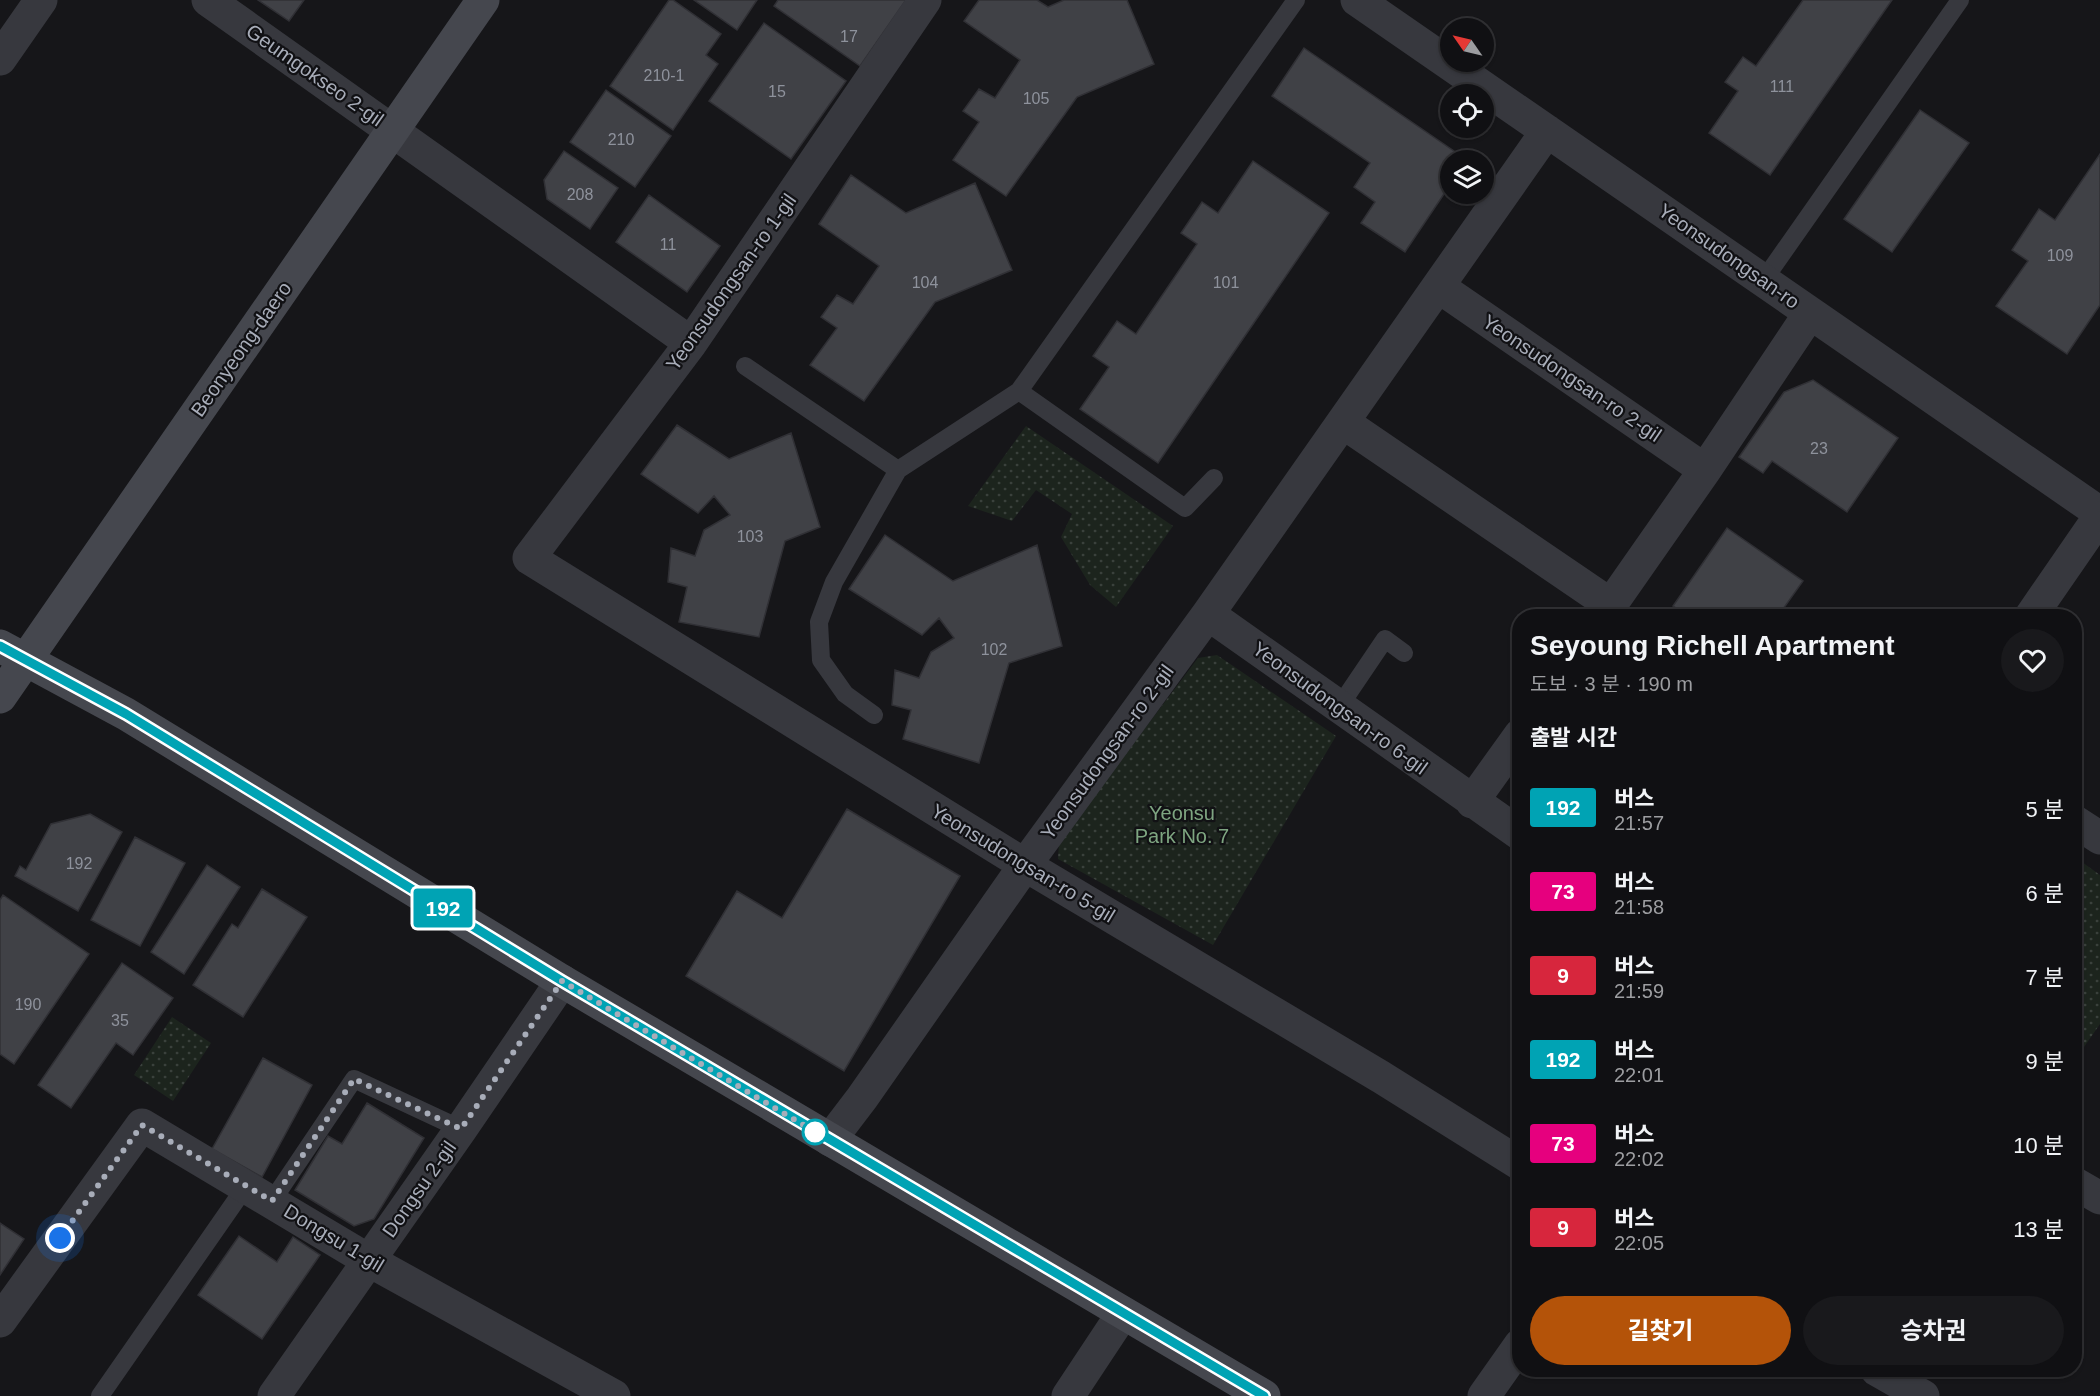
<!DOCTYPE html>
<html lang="ko">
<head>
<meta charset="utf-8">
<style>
  :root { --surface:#101013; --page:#19191c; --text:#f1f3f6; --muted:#9c9da0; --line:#303033; --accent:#b45309 }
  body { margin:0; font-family:Arial,"Noto Sans KR",sans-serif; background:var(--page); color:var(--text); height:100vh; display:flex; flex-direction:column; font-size:22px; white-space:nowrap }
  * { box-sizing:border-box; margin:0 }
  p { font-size:20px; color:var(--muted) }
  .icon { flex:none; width:33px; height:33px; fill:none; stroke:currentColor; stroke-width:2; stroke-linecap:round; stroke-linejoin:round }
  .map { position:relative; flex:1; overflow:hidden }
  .drawer { position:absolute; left:1512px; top:609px; width:570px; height:768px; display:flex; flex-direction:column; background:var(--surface); border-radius:24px; box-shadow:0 2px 4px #0004,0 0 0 2px var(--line) }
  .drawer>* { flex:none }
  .badge { padding:0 12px; border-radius:4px; font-size:21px; line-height:39px }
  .needle { width:39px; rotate:304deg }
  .controls { position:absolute; left:1440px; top:18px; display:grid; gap:12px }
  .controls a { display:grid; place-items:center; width:54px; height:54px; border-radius:50%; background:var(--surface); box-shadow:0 2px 4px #0004,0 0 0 2px var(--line); font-size:30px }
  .you { position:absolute; width:30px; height:30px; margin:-15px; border:4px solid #fff; border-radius:50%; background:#1a73e8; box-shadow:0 0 0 9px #1a73e833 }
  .map>.badge { position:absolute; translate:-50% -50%; box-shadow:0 0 0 3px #fff }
  h2 { padding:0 18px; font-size:22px; line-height:54px }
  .round { display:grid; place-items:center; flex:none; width:63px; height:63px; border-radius:32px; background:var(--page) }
  .headline { display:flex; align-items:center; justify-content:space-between; height:102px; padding:0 18px }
  h1 { font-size:28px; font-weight:700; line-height:45px }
  .action { display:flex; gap:12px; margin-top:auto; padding:12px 18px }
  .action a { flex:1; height:69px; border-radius:36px; background:var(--accent); color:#fff; font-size:24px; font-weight:700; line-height:69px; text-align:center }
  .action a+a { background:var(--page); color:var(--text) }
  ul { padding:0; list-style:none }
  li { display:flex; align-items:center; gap:18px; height:84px; padding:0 18px }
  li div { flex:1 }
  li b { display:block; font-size:22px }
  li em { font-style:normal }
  li .badge { min-width:66px; font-weight:700; text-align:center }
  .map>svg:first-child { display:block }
  .park { fill:url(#park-dots) }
  .building { fill:#404146; stroke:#303035; stroke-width:1.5 }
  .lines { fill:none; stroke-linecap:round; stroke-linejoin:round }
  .lane { stroke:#37383e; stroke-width:18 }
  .street { stroke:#37383e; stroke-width:33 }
  .secondary { stroke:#45474e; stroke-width:33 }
  .line-casing { stroke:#fff; stroke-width:14 }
  .line { stroke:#00a3b4; stroke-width:9 }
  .walk { stroke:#a8adb9; stroke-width:6; stroke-dasharray:0 10.8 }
  .stop-dot { fill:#fff; stroke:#00a3b4; stroke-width:3 }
  .labels { text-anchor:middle; stroke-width:4.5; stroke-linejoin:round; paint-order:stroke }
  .number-label { font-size:16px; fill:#8e929c }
  .street-label { font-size:20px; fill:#a8adb9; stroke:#111114 }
  .park-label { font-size:20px; fill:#7ea581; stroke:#111114 }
</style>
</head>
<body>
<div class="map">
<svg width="2100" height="1396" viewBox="0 0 2100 1396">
  <defs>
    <pattern id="park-dots" width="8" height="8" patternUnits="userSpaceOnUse" patternTransform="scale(1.5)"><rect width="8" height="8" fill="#1c241d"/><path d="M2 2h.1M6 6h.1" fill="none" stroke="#3a413c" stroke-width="1.8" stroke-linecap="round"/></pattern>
  </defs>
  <rect width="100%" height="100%" fill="#161619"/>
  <!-- park -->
  <path class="park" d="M 1026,426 L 1173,526 L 1116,607 L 1090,585 L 1061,537 L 1072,514 L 1036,490 L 1012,521 L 968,506 Z
    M 1217,655 L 1336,736 L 1213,945 L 1058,859 L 1059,842 L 1198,658 Z
    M 2075,857 L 2100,875 L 2100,1024 L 2075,1060 Z
    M 172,1017 L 211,1043 L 173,1101 L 134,1075 Z"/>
  <!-- building -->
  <path class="building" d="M 258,0 L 304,0 L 289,21 Z
    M 669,0 L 673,0 L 721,34 L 706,55 L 718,64 L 673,130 L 610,86 Z
    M 694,0 L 757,0 L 737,30 Z
    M 778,0 L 906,0 L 860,66 L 774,6 Z
    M 979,0 L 1037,0 L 1048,7 L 1064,0 L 1127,0 L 1154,64 L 1077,97 L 1006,196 L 953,160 L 979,122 L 963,111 L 979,89 L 995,98 L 1020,60 L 964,21 Z
    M 1803,0 L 1892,0 L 1770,175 L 1709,133 L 1738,91 L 1725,82 L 1743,57 L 1756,66 Z
    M 764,23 L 846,81 L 791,159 L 709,101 Z
    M 1304,48 L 1467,160 L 1450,160 L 1450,185 L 1405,252 L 1361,223 L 1375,202 L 1354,187 L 1370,163 L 1272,96 Z
    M 606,90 L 671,136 L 635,187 L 570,142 Z
    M 1920,110 L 1969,143 L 1892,252 L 1844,219 Z
    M 564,151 L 618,188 L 590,229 L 547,199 L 544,180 Z
    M 2100,154 L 2100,305 L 2067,354 L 1996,306 L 2028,261 L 2012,250 L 2039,209 L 2055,220 Z
    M 1253,161 L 1329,213 L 1158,463 L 1080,409 L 1109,367 L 1093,356 L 1117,321 L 1136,334 L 1197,244 L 1181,233 L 1202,202 L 1218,213 Z
    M 851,175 L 906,213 L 975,183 L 1012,270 L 935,302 L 864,401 L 810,365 L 837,328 L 821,317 L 837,295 L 853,304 L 879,266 L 819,224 Z
    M 649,195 L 720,246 L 687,292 L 616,242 Z
    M 1813,380 L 1898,438 L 1847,512 L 1772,461 L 1763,473 L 1739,457 L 1784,392 Z
    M 677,425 L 729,459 L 791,433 L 820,527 L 785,541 L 759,637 L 679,622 L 687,587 L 668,582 L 671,548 L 695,556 L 704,530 L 730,515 L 714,496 L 698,513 L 641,474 Z
    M 1727,528 L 1803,581 L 1778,616 L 1688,616 L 1673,606 Z
    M 885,535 L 953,581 L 1037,545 L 1062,646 L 1009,663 L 979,763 L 903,739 L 911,710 L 892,705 L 895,670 L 919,678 L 931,652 L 954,638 L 939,618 L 922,635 L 849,589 Z
    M 847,809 L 960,876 L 844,1071 L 686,976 L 737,891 L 782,918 Z
    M 90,814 L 122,832 L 78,911 L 15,876 L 20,866 L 26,870 L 51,824 Z
    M 135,837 L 185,863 L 140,946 L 91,920 Z
    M 207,865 L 240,887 L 184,974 L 151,952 Z
    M 262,889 L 307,917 L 243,1017 L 193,985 L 232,924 L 238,928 Z
    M 3,895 L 89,954 L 14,1064 L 0,1054 L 0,900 Z
    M 122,963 L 173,998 L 133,1055 L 116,1043 L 71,1108 L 38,1085 Z
    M 263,1058 L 312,1085 L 262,1177 L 212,1149 Z
    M 367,1103 L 424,1138 L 374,1219 L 354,1226 L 295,1190 L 328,1136 L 342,1144 Z
    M 0,1223 L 24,1239 L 0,1275 Z
    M 239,1236 L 277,1262 L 293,1237 L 320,1255 L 262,1339 L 198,1295 Z"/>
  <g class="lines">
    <!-- lane -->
    <path class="lane" d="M 1763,281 L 1960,0
      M 745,366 L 898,470
      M 1214,478 L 1185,508 L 1019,391 L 1296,0
      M 1339,707 L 1385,639 L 1404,653
      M 874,715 L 845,694 L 821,660 L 819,622 L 834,582 L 898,470 L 1019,391
      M 272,1201 L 354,1079 L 461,1129
      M 100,1396 L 246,1186"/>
    <!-- street -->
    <path class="street" d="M 208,0 L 691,343
      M 925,0 L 691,343 L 529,558 L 1025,865 L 1381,1077 L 1520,1164
      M 1357,0 L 2100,513
      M 0,59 L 41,0
      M 1439,287 L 1705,470
      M 1344,423 L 1611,605
      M 1208,614 L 1520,834
      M 1603,616 L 1705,470 L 1810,313
      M 2031,616 L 2100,516
      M 1472,802 L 1520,735
      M 2074,821 L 2100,838
      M 830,1140 L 862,1098 L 1025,865 L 1208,614 L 1547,131
      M 2074,1183 L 2100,1198
      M 0,1321 L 142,1125 L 368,1260 L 614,1396
      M 1877,1370 L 1923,1396
      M 274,1396 L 461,1129 L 562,981
      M 1068,1396 L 1123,1313
      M 1484,1396 L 1520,1345"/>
    <!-- secondary -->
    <path class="secondary" d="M 0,646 L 126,714 L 562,981 L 1264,1396
      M 0,697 L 483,0"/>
  </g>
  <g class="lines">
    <defs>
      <path id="line" d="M 0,646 L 126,714 L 562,981 L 1264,1396"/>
    </defs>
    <!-- line casing -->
    <use href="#line" class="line-casing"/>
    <!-- line -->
    <use href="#line" class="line"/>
    <!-- walk -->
    <path class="walk" d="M 60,1238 L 142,1125 L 272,1201 L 354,1079 L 461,1129 L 562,981 L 815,1132"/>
  </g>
  <!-- markers -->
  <circle class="stop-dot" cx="815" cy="1132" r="12"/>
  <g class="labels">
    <!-- number labels -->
    <g class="number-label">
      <text x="849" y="42">17</text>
      <text x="664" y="81">210-1</text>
      <text x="1782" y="92">111</text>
      <text x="777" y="97">15</text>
      <text x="1036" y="104">105</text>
      <text x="621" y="145">210</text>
      <text x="580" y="200">208</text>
      <text x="668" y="250">11</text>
      <text x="2060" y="261">109</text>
      <text x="925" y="288">104</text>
      <text x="1226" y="288">101</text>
      <text x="1819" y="454">23</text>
      <text x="750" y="542">103</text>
      <text x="994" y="655">102</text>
      <text x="79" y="869">192</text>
      <text x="28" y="1010">190</text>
      <text x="120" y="1026">35</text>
    </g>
    <!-- street labels -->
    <g class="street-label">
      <text transform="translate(315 75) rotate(35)" y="7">Geumgokseo 2-gil</text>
      <text transform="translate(1729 256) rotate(35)" y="7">Yeonsudongsan-ro</text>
      <text transform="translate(731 282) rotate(-55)" y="7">Yeonsudongsan-ro 1-gil</text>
      <text transform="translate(241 349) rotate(-55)" y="7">Beonyeong-daero</text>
      <text transform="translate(1572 378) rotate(34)" y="7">Yeonsudongsan-ro 2-gil</text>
      <text transform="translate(1340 708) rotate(36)" y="7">Yeonsudongsan-ro 6-gil</text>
      <text transform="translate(1107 752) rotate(-54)" y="7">Yeonsudongsan-ro 2-gil</text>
      <text transform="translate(1023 863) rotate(31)" y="7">Yeonsudongsan-ro 5-gil</text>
      <text transform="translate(419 1189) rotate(-55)" y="7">Dongsu 2-gil</text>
      <text transform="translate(334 1238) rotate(31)" y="7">Dongsu 1-gil</text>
    </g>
    <!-- park labels -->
    <g class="park-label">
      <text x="1182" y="820">Yeonsu<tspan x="1182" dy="23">Park No. 7</tspan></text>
    </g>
  </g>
</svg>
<div class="controls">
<a><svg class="needle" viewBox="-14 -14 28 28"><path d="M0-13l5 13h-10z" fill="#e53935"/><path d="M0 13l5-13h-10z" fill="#9c9da0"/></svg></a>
<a><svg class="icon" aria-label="locate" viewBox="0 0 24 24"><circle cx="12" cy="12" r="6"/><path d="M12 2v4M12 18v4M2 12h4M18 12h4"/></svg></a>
<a><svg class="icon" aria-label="layers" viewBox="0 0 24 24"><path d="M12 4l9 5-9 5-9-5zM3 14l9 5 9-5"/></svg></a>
</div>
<div class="you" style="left:60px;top:1238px"></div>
<b class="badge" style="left:443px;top:908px;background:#00a3b4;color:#fff">192</b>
<section class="drawer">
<div class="headline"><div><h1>Seyoung Richell Apartment</h1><p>도보 · 3 분 · 190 m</p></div><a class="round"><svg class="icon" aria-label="heart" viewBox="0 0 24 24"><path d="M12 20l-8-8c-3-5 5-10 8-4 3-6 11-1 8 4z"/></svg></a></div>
<h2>출발 시간</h2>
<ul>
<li><span class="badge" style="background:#00a3b4;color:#fff">192</span><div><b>버스</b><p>21:57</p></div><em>5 분</em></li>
<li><span class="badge" style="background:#e6007e;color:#fff">73</span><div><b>버스</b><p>21:58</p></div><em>6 분</em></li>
<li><span class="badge" style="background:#d7263d;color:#fff">9</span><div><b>버스</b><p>21:59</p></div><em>7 분</em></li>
<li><span class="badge" style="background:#00a3b4;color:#fff">192</span><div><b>버스</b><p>22:01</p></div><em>9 분</em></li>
<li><span class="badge" style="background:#e6007e;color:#fff">73</span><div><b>버스</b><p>22:02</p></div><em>10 분</em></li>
<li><span class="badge" style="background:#d7263d;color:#fff">9</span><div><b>버스</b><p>22:05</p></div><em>13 분</em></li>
</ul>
<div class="action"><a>길찾기</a><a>승차권</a></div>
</section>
</div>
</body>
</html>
